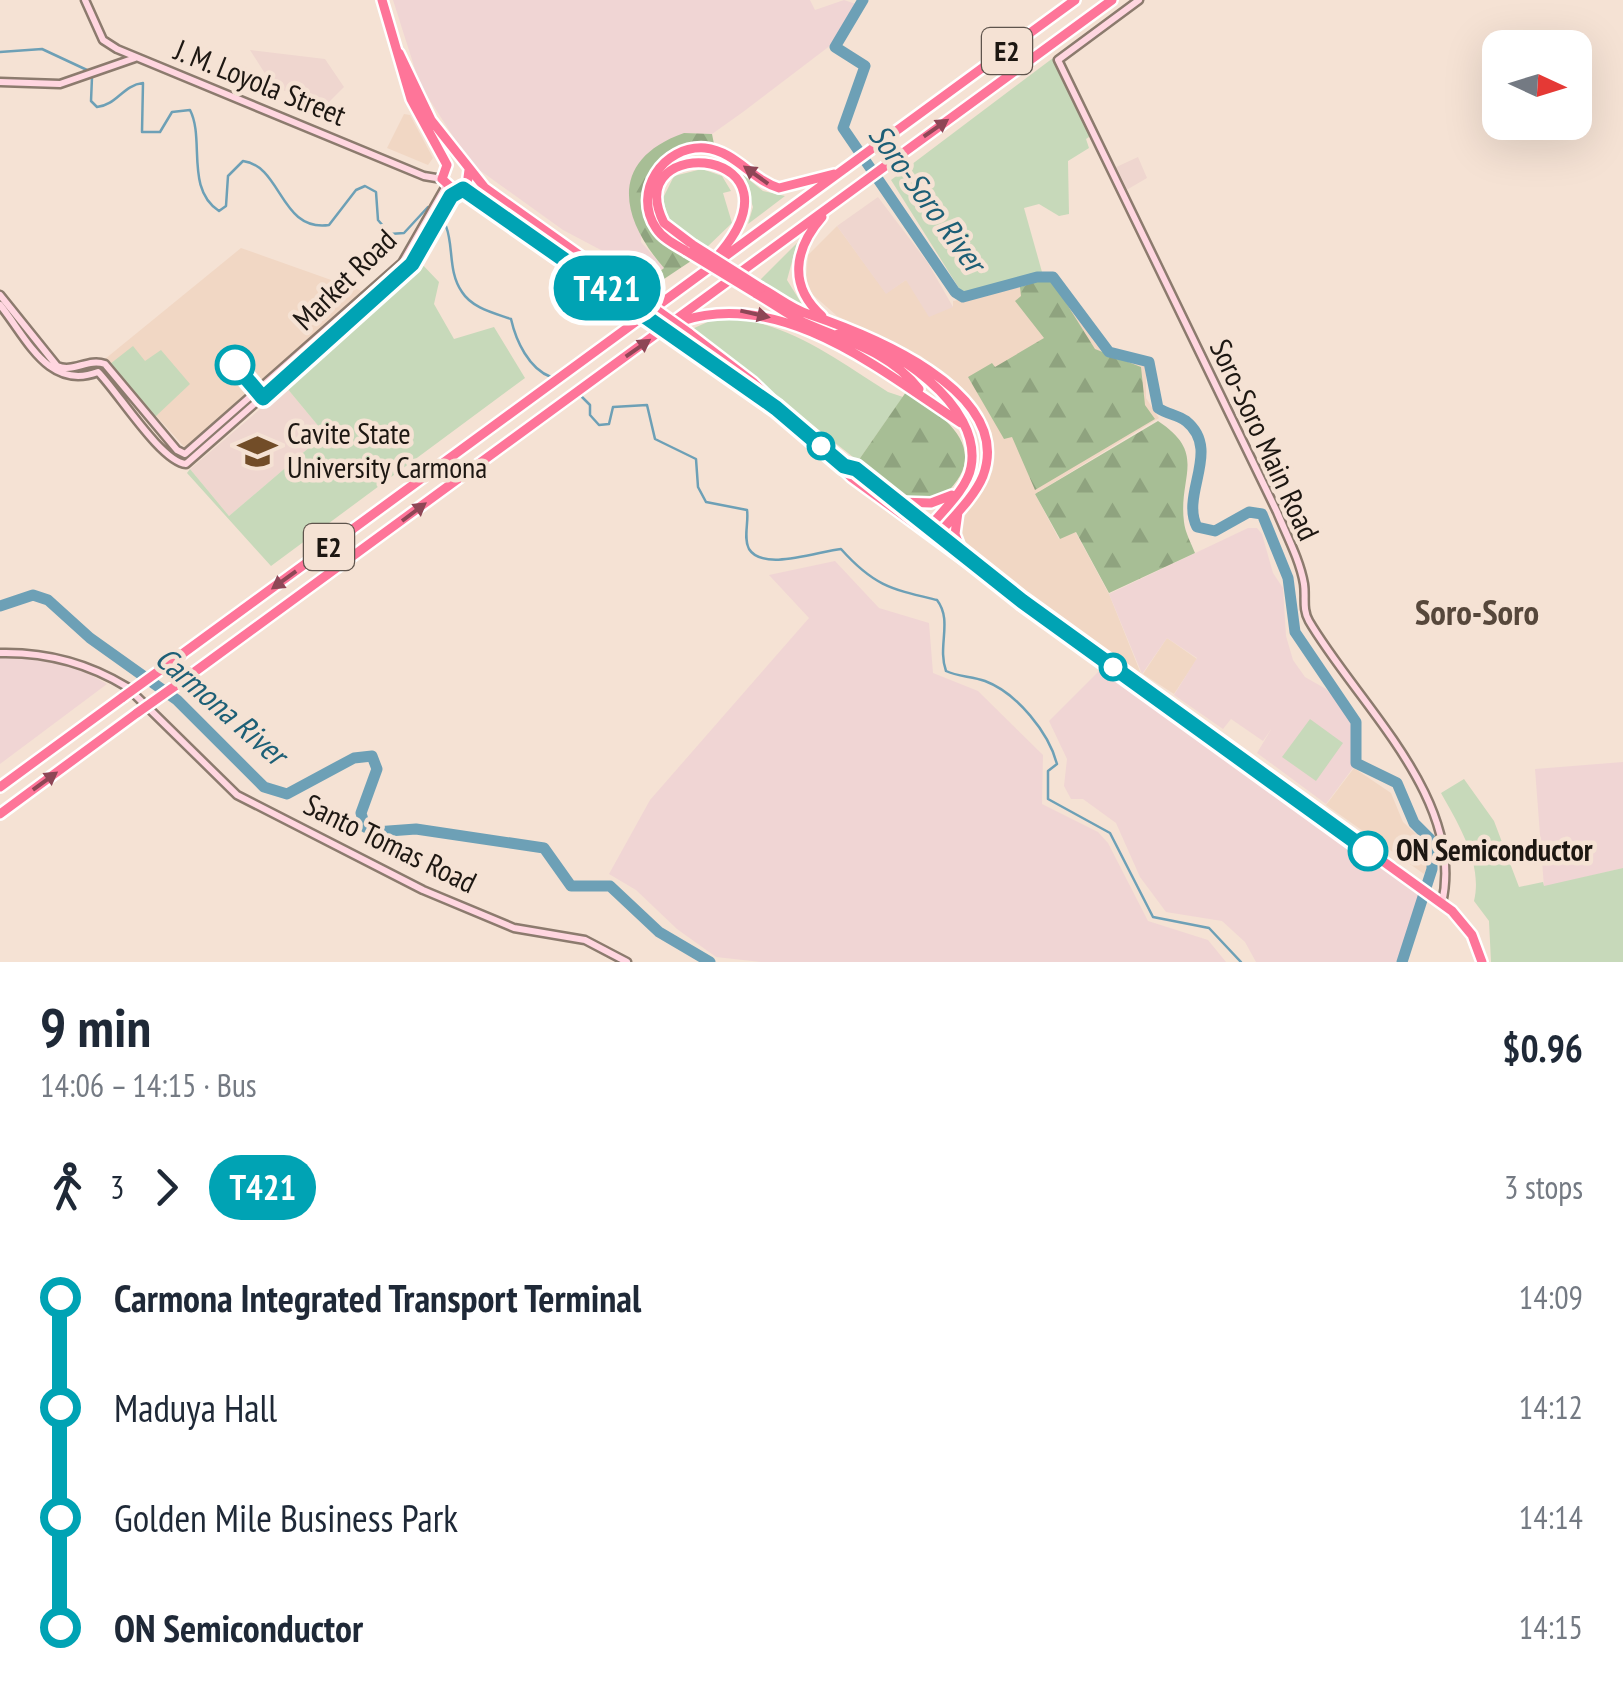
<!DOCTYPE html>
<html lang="en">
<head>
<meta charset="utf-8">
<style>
  :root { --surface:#fff; --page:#f6f6f7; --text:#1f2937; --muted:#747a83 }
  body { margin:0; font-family:"PT Sans Narrow",sans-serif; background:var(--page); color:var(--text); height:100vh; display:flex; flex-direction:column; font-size:38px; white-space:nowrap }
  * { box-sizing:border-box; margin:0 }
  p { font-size:32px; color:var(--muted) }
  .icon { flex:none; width:55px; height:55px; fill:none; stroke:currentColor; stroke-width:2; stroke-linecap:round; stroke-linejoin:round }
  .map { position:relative; height:962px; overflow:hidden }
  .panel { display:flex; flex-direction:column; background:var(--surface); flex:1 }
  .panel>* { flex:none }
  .badge { padding:0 20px; border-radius:32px; font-size:35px; line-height:65px }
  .needle { width:65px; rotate:94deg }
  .tools { position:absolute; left:1482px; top:30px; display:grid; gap:20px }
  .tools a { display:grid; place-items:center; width:110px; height:110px; border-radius:20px; background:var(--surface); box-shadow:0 10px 40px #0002; font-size:50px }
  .map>.badge { position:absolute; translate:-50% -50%; box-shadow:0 0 0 5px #fff }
  .legs { display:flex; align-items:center; gap:15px; height:110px; padding:0 40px; font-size:32px }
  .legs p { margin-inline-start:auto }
  .headline { display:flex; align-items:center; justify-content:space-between; height:170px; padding:0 40px }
  h1 { font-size:55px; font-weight:600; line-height:75px }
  ul { padding:0 40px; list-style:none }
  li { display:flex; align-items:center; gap:35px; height:110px; font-size:38px }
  li i { display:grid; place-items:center; width:15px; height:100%; margin:0 12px; background:currentColor }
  li i::after { content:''; width:25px; height:25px; margin:-12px; border:8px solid; border-radius:50%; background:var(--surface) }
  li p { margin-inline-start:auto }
  li:first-child i { background:linear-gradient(#0000 50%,currentColor 0) }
  li:last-child i { background:linear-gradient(currentColor 50%,#0000 0) }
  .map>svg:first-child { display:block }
  .built { fill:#f1d7c4 }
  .industrial { fill:#f0d5d4 }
  .education { fill:#efd6cf }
  .green { fill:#c7d9ba }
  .forest { fill:url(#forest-firs) }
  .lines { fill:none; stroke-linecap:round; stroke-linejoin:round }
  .stream { stroke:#6da0b6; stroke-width:2.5 }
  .river { stroke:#6da0b6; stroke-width:11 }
  .secondary-casing { stroke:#8c7b6e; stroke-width:11 }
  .highway-casing { stroke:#fff; stroke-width:14 }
  .secondary { stroke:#ffd6e0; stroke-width:6 }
  .highway { stroke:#fe7599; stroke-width:9 }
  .highway-bridge-casing { stroke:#fff; stroke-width:14; stroke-linecap:butt }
  .highway-bridge { stroke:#fe7599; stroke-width:9 }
  .oneway { fill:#8e4656 }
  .line-1-casing { stroke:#fff; stroke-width:22 }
  .line-1 { stroke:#00a3b4; stroke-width:15 }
  .stop-1-dot { fill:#fff; stroke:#00a3b4; stroke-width:5 }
  .labels { text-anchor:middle; stroke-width:9; stroke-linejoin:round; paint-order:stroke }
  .shield { fill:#f5e2d4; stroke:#5e544c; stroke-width:2.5 }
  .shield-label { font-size:28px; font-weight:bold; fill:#1d1712 }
  .street-label { font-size:30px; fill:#1d1712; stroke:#f5e2d4 }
  .poi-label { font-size:30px; fill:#1d1712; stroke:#f5e2d4; text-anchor:start }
  .stop-label { font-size:30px; font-weight:bold; fill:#1d1712; stroke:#f5e2d4; text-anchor:start }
  .water-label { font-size:32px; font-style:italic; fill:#1d5f76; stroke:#f5e2d4 }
  .quarter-label { font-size:35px; font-weight:bold; fill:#56473b; stroke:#f5e2d4 }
</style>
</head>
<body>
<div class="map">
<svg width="1623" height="962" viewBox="0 0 1623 962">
  <defs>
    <pattern id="forest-firs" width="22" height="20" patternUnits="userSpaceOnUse" patternTransform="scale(2.5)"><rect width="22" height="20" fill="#a7be95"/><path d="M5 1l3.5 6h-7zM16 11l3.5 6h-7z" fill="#8fa37f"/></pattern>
  </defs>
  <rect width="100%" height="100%" fill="#f5e2d4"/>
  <!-- built -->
  <path class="built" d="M 404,114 L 410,115 L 433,158 L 428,165 L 387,148 Z
    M 837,226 L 886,293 L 906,280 L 953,307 L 953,301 L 1054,280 L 1103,351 L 1146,367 L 1146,398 L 1159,418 L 1035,494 L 1059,539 L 1075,531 L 1109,594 L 1141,674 L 1065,622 L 966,544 L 960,524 L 993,470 L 994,452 L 987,431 L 974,409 L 921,356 L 837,316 L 812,294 L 806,279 L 808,255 Z
    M 241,248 L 365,292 L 187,450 L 105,359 Z
    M 1167,638 L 1197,659 L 1174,694 L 1143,674 Z
    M 1354,768 L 1391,793 L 1403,822 L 1428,845 L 1430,861 L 1424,874 L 1326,805 Z"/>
  <!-- industrial -->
  <path class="industrial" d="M 393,0 L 810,0 L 815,10 L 844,0 L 856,4 L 831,45 L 743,112 L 712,134 L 684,133 L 644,159 L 641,242 L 664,268 L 652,277 L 563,230 L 471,164 L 420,85 Z
    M 1248,528 L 1257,528 L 1262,534 L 1273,573 L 1283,588 L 1286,636 L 1293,660 L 1305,677 L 1326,689 L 1352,720 L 1353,768 L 1326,804 L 1257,753 L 1272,728 L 1263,741 L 1231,719 L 1223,729 L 1174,695 L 1197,658 L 1167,638 L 1142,674 L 1109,594 Z
    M 835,561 L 879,608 L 929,623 L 933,673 L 978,691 L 1043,755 L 1042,804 L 1098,832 L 1108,843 L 1148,921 L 1208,940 L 1226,962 L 761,962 L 716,957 L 677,929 L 636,890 L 609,874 L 650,800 L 809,618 L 769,575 Z
    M 0,658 L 34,658 L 82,670 L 107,684 L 0,764 Z
    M 1101,669 L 1418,893 L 1418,909 L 1396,962 L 1256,962 L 1245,942 L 1222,921 L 1166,912 L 1140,877 L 1116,823 L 1083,799 L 1071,799 L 1064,786 L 1067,759 L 1049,721 Z
    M 1623,762 L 1623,868 L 1544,887 L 1535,769 Z"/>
  <!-- education -->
  <path class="education" d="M 250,50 L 325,59 L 344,87 L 320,111 L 271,83 Z
    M 1138,157 L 1147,178 L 1123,192 L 1112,169 Z
    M 878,197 L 928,263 L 953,307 L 929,317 L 906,280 L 886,294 L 837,226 Z
    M 286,387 L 325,434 L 229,516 L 190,469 Z"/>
  <!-- green -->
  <path class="green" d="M 1053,58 L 1092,135 L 1086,139 L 1089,148 L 1068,161 L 1069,214 L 1059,216 L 1039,204 L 1024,208 L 1042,272 L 962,293 L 891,180 Z
    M 702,169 L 722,176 L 731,191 L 723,193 L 732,223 L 705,249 L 668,220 L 663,198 L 674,176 Z
    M 742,174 L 763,191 L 785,196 L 748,224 L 753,207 Z
    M 797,243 L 787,280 L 805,309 L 758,282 Z
    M 419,261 L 439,282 L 434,304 L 454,339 L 494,327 L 525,378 L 271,566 L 187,473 L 190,469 L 229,516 L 325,434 L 286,387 Z
    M 721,316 C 788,322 833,357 888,392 L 903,397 L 858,461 L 692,329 Z
    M 133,346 L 145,361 L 161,350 L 190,384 L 155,417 L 110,364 Z
    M 1310,719 L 1343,743 L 1316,781 L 1282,757 Z
    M 1464,779 L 1494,821 L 1519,887 L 1543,882 L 1544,886 L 1623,868 L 1623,962 L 1491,962 L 1489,921 L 1474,901 C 1483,864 1459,825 1441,793 Z"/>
  <!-- forest -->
  <path class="forest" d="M 684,133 L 712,134 L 714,144 C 666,136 621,189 654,232 C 664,245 679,252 694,259 L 643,293 L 634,287 L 646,274 L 653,277 L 664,268 C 620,218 608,160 684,133 Z
    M 1042,280 L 1051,281 L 1058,290 L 1095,349 L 1141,367 L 1145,405 L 1155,419 L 1035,490 L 1012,437 L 1004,439 L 968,377 L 992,363 L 995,367 L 1044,338 L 1015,301 L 1021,296 L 1020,287 Z
    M 906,392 C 946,416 994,451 943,496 L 902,496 L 858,461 Z
    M 1158,421 C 1208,454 1178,476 1184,522 C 1185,532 1191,543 1195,553 L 1109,593 L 1076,532 L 1060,539 L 1035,494 Z"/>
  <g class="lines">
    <!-- stream -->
    <path class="stream" d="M 0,52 L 42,49 L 87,70
      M 92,77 L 91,101 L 97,107 C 117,105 123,85 143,83 L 142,132 L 160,132 L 172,112 L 190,110 C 205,139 185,189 219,211 L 226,206 L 228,176 L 243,161 C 282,166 280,232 329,225 L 356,190 L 365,186 L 376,192 L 378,220 L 390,234 L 404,233 L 428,207 C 462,225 442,263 462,292 C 472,308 494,313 511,319 C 516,341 529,369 551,377
      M 579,394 L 590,405 L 590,415 L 599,425 L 609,424 L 613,407 L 647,405 L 655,439 L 696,459 L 698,487 L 706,502 L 747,510 C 749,522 743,538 749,549 C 763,572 819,551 841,549 C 874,586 891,589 937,600 C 953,621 937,646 946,671 C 958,677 972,676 985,681 C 1017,693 1049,733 1057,764 L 1048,771 L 1048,799 L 1110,833 L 1153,917 L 1209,928 L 1241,962"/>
    <!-- river -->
    <path class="river" d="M 863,0 L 835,47 L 865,66 L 843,128 L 955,292 L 963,297 L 1037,277 L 1053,277 L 1109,352 L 1149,362 L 1158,408 C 1167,414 1178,415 1186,421 C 1222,450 1180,494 1197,527 L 1215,531 L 1249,512 L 1262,514 L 1288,578 L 1295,632 L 1356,722 L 1356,763 L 1397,783 L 1414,823 L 1432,841 L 1432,869 L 1402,962
      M 0,606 L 33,595 L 48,600 L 90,638 L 177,700 L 264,787 L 287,794 L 354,758 L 372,756 L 377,769 L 361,813 L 365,827 L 375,832 L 416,829 L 544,848 L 571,886 L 610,886 L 659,932 L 710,962"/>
    <defs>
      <path id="secondary" d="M 85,0 L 103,40 L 117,49 L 424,176 L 442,179
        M 1139,0 L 1058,60 L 1277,512 C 1286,534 1300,560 1304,584 C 1306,597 1302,609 1309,621 C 1357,703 1466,799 1442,903
        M 0,82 L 60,84 L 135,58
        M 0,295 L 57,366 C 73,373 88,358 105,364 L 177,450 L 185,454 L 402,263 L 446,186
        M 0,305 C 27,338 48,391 98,372 C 118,392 161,462 186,464 L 408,269 L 457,191
        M 0,653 C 45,652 88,663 127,687 L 237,795 L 423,890 L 514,928 L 585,940 L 627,962"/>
      <path id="highway" d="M 382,0 L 411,99 L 447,165
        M 399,53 L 431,120 L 485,188 L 637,296
        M 447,165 L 442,179 L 454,190 L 467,185 L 469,170
        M 463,189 L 629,303
        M 822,217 C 794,249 788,286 822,316
        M 693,245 L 664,223 C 617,130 820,146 713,261
        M 686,251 C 676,245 663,239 656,228 C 632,192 663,145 705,148 C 735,151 752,180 779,188 L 834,174
        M 761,288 C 776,296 792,309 808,314 C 864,333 1015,390 983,476 C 974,498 951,519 936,537
        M 755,293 C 771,302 787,314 803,322 C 845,341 889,351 919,389
        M 682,321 C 782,288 882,371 961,423
        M 689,333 L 753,382 L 851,477 L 1016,598
        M 838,334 C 891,343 983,405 971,467 C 967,490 940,513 926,531
        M 680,340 L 767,402
        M 844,466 L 856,469 L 1022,601 L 1452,911 L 1472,935 L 1482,962
        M 899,502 L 931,503 L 952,495
        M 958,512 L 955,534 L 961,550
        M 163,668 L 1075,0
        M 178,684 L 1112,0
        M 0,787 L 123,697
        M 0,814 L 137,713"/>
    </defs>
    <!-- secondary casing -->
    <use href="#secondary" class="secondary-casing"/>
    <!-- highway casing -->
    <use href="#highway" class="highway-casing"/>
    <!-- secondary -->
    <use href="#secondary" class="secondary"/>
    <!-- highway -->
    <use href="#highway" class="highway"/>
    <defs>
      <path id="highway-bridge" d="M 693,245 L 761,288
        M 686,251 L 755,293
        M 637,296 L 689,333
        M 629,303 L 680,340
        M 123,697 L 163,668
        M 137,713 L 178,684"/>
    </defs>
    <!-- highway-bridge casing -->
    <use href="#highway-bridge" class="highway-bridge-casing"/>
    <!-- highway-bridge -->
    <use href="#highway-bridge" class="highway-bridge"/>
  </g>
  <!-- one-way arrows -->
  <defs><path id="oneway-solid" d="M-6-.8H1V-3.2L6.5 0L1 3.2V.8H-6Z" transform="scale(2.5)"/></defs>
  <g class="oneway">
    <use href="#oneway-solid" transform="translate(936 128) rotate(-35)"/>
    <use href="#oneway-solid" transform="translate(756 175) rotate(-144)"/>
    <use href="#oneway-solid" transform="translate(755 314) rotate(13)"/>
    <use href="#oneway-solid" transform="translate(638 348) rotate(-35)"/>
    <use href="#oneway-solid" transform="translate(414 512) rotate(-37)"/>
    <use href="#oneway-solid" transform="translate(284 580) rotate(144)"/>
    <use href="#oneway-solid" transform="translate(45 781) rotate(-36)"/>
  </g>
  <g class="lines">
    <defs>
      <path id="line-1" d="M 235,365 L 263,398 L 412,264 L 451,196 L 463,189 L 776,408 L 844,466 L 856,469 L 1022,601 L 1368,851"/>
    </defs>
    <!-- line-1 casing -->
    <use href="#line-1" class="line-1-casing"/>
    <!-- line-1 -->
    <use href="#line-1" class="line-1"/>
  </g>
  <!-- icons -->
  <defs>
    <symbol id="university-bare" viewBox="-9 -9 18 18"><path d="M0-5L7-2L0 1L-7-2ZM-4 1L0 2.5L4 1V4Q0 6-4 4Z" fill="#724d28" stroke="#f5e2d4" stroke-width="2.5" paint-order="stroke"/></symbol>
  </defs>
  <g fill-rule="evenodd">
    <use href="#university-bare" x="230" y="424" width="55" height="55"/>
  </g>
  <!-- markers -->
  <g class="stop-1-dot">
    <circle cx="235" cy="365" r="18"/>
    <circle cx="821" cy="446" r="12"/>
    <circle cx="1113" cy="667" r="12"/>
    <circle cx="1368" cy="851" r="18"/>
  </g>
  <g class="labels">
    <!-- shield labels -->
    <g class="shield">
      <rect x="982" y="28" width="50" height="46" rx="8"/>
      <rect x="304" y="524" width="50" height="46" rx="8"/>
    </g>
    <g class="shield-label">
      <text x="1007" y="61">E2</text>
      <text x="329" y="557">E2</text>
    </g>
    <!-- street labels -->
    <g class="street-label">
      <text transform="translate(260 83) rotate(22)" y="10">J. M. Loyola Street</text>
      <text transform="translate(345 280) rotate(-44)" y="10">Market Road</text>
      <text transform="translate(1264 440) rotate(65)" y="10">Soro-Soro Main Road</text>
      <text transform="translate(390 844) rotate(26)" y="10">Santo Tomas Road</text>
    </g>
    <!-- poi labels -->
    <g class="poi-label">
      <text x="287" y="444">Cavite State<tspan x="287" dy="34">University Carmona</tspan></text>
    </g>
    <!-- stop labels -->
    <g class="stop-label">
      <text x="1396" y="861">ON Semiconductor</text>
    </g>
    <!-- water labels -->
    <g class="water-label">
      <text transform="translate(927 198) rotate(54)" y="11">Soro-Soro River</text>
      <text transform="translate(221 706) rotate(41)" y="11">Carmona River</text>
    </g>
    <!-- quarter labels -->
    <g class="quarter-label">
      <text x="1477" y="625">Soro-Soro</text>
    </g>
  </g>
</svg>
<div class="tools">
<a><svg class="needle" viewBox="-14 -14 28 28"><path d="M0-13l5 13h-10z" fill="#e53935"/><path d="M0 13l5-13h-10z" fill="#747a83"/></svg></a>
</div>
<b class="badge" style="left:607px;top:288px;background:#00a3b4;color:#fff">T421</b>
</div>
<section class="panel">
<div class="headline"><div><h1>9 min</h1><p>14:06 – 14:15 · Bus</p></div><b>$0.96</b></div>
<div class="legs"><svg class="icon" aria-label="walk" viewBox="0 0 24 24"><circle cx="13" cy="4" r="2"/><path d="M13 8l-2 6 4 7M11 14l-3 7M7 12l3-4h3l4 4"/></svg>3<svg class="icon" aria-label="forward" viewBox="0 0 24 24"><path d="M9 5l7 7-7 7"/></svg><b class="badge" style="background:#00a3b4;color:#fff">T421</b><p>3 stops</p></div>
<ul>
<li><i style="color:#00a3b4"></i><b>Carmona Integrated Transport Terminal</b><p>14:09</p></li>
<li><i style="color:#00a3b4"></i><span>Maduya Hall</span><p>14:12</p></li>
<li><i style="color:#00a3b4"></i><span>Golden Mile Business Park</span><p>14:14</p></li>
<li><i style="color:#00a3b4"></i><b>ON Semiconductor</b><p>14:15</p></li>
</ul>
</section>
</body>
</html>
